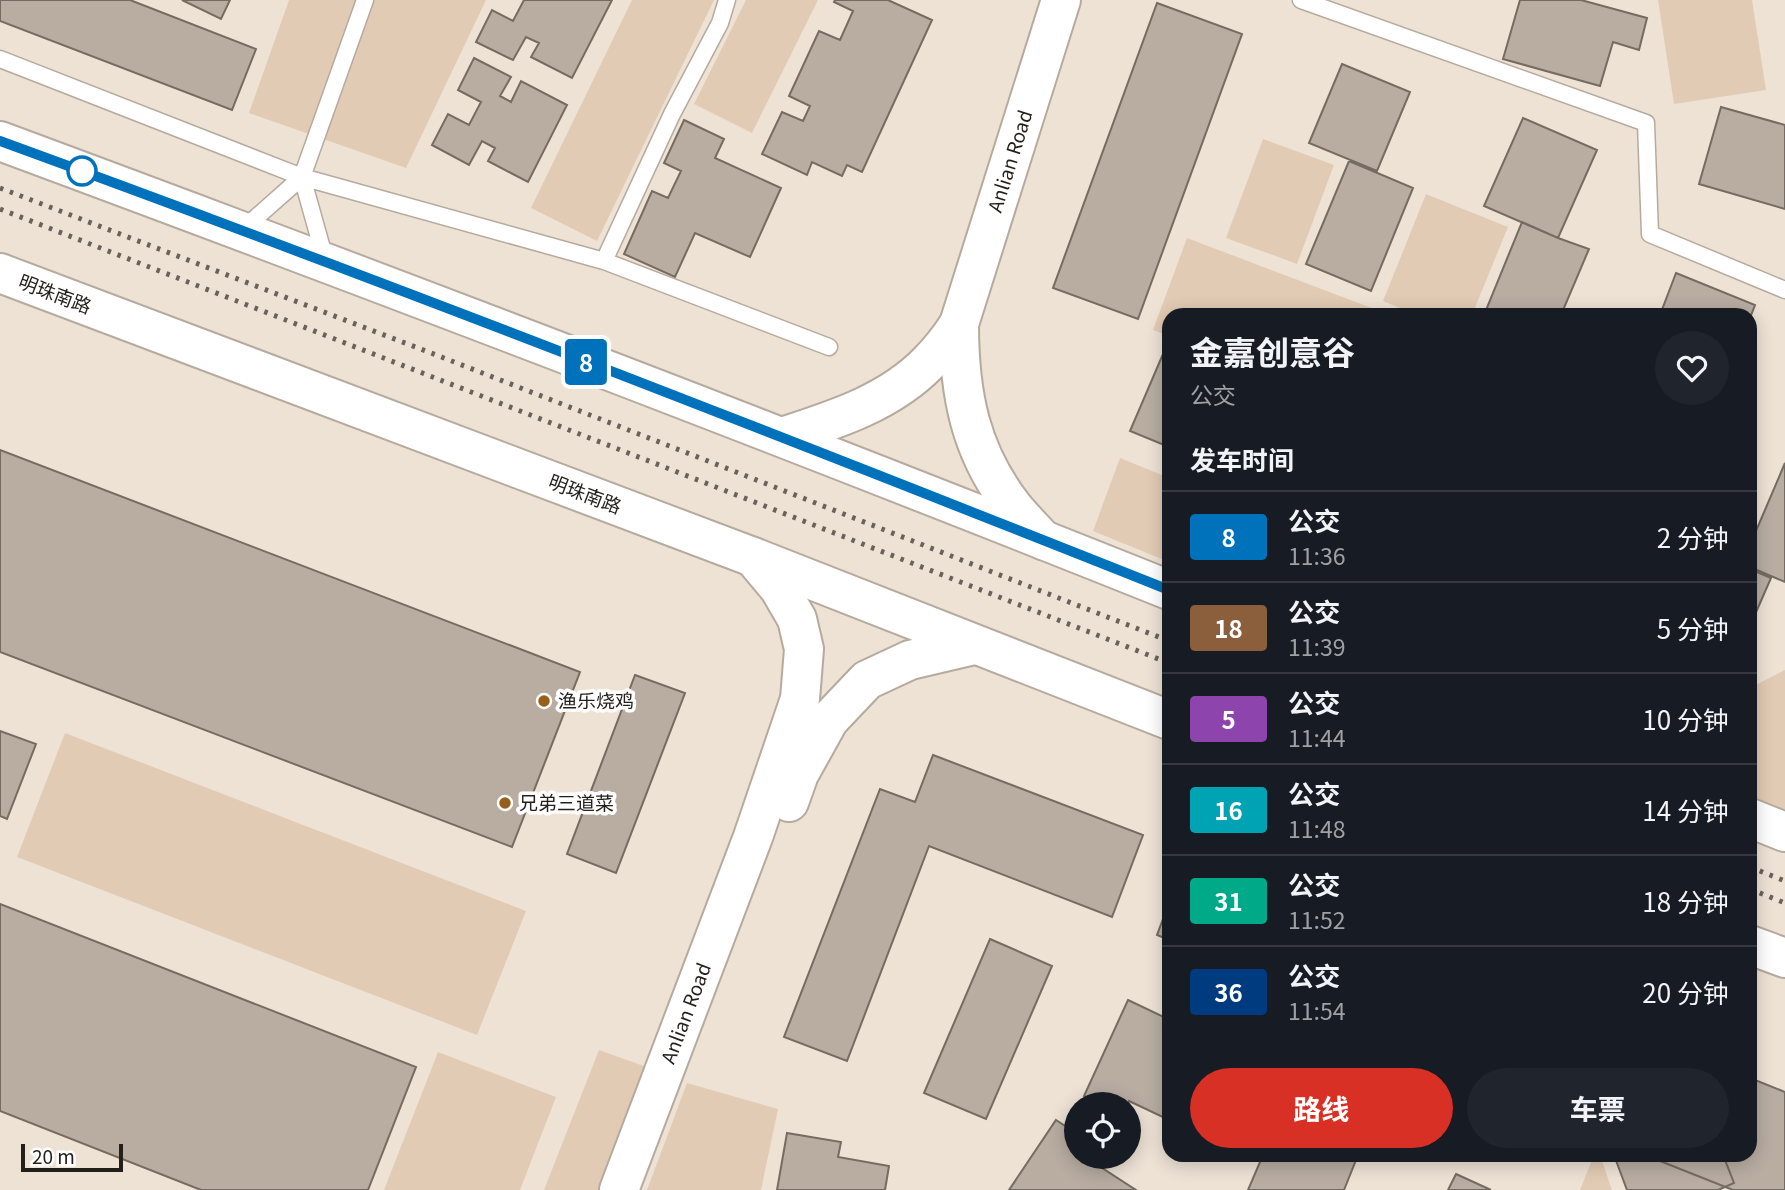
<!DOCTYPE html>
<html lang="zh">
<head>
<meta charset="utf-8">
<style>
  :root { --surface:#171b24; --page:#20242c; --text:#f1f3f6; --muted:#9ea1a6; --line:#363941; --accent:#d93025 }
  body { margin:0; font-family:Georgia,"Noto Sans SC",serif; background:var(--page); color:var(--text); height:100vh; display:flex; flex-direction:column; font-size:26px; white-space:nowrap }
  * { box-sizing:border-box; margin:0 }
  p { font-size:23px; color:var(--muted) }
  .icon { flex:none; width:38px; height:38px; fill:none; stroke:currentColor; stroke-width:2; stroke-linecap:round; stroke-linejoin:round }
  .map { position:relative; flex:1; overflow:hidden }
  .drawer { position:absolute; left:1162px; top:308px; width:595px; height:854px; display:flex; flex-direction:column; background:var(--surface); border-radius:21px; box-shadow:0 4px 18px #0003 }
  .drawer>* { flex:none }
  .badge { padding:0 14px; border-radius:5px; font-size:24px; line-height:46px }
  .buttons { position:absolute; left:1064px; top:1092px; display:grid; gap:14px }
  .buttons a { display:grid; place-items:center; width:77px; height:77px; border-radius:50%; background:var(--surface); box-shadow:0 4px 18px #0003; font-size:35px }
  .scale { position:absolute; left:21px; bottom:18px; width:102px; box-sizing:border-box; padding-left:7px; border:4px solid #231f1a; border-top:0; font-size:19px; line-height:24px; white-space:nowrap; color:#231f1a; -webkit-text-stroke:5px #fff; paint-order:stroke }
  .map>.badge { position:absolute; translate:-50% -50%; box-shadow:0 0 0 4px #fff }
  h2 { padding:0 28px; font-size:26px; line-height:63px }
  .round { display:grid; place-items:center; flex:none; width:74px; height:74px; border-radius:37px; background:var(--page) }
  .head { display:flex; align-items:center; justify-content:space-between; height:119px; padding:0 28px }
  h1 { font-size:33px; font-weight:700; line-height:52px }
  .action { display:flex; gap:14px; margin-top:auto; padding:14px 28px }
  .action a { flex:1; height:80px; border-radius:42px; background:var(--accent); color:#fff; font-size:28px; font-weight:700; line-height:80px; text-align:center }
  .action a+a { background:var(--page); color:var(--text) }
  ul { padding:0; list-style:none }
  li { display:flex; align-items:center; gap:21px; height:91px; padding:0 28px; border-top:2px solid var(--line) }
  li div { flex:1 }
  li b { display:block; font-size:26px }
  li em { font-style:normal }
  li .badge { min-width:77px; font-weight:700; text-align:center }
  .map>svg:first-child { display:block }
  .green { fill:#e2cbb4 }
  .building { fill:#b9ada2; stroke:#756b60; stroke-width:2 }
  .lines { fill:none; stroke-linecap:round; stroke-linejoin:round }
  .service-casing { stroke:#b6aa9e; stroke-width:19 }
  .tertiary-casing { stroke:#b6aa9e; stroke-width:42 }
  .trunk-casing { stroke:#b6aa9e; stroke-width:42 }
  .service { stroke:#fff; stroke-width:16 }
  .tertiary { stroke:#fff; stroke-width:38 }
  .trunk { stroke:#fff; stroke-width:38 }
  .rail { stroke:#69625b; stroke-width:5; stroke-dasharray:3.5 7; stroke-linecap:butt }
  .line-casing { stroke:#fff; stroke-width:16 }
  .line { stroke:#0072bc; stroke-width:10 }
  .stop-dot { fill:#fff; stroke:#0072bc; stroke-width:3.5 }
  .poi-dot { fill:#97601a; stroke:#fff; stroke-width:2.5 }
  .labels { text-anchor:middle; stroke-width:7; stroke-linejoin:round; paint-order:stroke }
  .street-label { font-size:19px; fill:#231f1a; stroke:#fff }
  .poi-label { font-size:19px; fill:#231f1a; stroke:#fff; text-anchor:start }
</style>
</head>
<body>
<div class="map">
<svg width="1785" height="1190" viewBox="0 0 1785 1190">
  <rect width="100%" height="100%" fill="#eee2d5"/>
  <!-- green -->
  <path class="green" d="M 289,0 L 486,0 L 406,168 L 249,113 Z
    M 632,0 L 714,0 L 597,241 L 531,208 Z
    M 746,0 L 818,0 L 752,133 L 694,104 Z
    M 1658,0 L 1752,0 L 1766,90 L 1674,104 Z
    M 1263,139 L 1334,165 L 1297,264 L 1226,238 Z
    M 1426,194 L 1508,227 L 1472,315 L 1417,315 L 1383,301 Z
    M 1187,238 L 1390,315 L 1169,315 L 1169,336 L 1153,330 Z
    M 1120,458 L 1169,478 L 1169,562 L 1093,531 Z
    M 1785,670 L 1785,810 L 1750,796 L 1750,688 Z
    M 65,733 L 526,911 L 477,1035 L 17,857 Z
    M 599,1050 L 655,1070 L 608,1190 L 544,1190 Z
    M 438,1052 L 556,1097 L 520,1190 L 384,1190 Z
    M 687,1083 L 778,1109 L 761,1190 L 647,1190 Z
    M 1594,1155 L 1600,1155 L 1612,1190 L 1580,1190 Z"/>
  <!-- building -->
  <path class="building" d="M 0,0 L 130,0 L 256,49 L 232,110 L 0,21 Z
    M 182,0 L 230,0 L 221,19 Z
    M 524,0 L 612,0 L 572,78 L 531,57 L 539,43 L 526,37 L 513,60 L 476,42 L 492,10 L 513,21 Z
    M 835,0 L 888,0 L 932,20 L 862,172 L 847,165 L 842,176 L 812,162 L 807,175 L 762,154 L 782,112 L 803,121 L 810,106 L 789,96 L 819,31 L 840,40 L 853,11 L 834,2 Z
    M 1520,0 L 1581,0 L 1647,18 L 1639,50 L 1613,42 L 1600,86 L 1503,59 Z
    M 1157,3 L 1242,34 L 1138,319 L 1053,288 Z
    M 474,58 L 511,77 L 500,96 L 511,102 L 521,81 L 567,105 L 528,182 L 488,161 L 495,148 L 482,141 L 469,165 L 432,145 L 448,114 L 469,125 L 481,102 L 458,90 Z
    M 1342,64 L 1410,92 L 1377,171 L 1309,143 Z
    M 1721,107 L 1785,125 L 1785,209 L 1699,184 Z
    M 1523,118 L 1597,150 L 1558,238 L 1484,206 Z
    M 684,120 L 724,139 L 715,158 L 781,188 L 750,257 L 695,233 L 675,277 L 624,254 L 652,191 L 668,198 L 681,171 L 664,163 Z
    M 1349,161 L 1413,188 L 1371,291 L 1306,264 Z
    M 1522,222 L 1558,238 L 1589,249 L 1561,315 L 1484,315 Z
    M 1676,273 L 1755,305 L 1750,318 L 1750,315 L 1660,315 Z
    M 1166,347 L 1169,349 L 1169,447 L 1130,431 Z
    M 0,450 L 580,672 L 512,847 L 0,652 Z
    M 1785,463 L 1785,582 L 1750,567 L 1750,545 Z
    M 1750,569 L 1771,578 L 1750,626 Z
    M 635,675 L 685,693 L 616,873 L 567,854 Z
    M 0,731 L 36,744 L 7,819 L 0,816 Z
    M 933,755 L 1143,835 L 1112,917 L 929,846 L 847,1061 L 784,1037 L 880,789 L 915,802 Z
    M 1169,903 L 1169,940 L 1157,935 Z
    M 0,904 L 416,1067 L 368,1190 L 201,1190 L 0,1111 Z
    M 990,939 L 1052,966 L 986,1119 L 924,1093 Z
    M 1128,1000 L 1168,1019 L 1163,1030 L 1169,1033 L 1169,1120 L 1129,1101 L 1128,1104 L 1101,1104 L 1084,1096 Z
    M 1750,1078 L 1785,1092 L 1785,1190 L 1733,1190 L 1645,1155 L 1750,1155 Z
    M 1056,1120 L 1076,1133 L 1076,1157 L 1097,1157 L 1093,1162 L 1136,1190 L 1009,1190 Z
    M 787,1133 L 841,1142 L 838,1157 L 889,1166 L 885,1190 L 777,1190 Z
    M 1263,1155 L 1358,1155 L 1344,1190 L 1248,1190 Z
    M 1614,1155 L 1723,1155 L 1734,1183 L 1718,1190 L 1627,1190 Z
    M 1456,1174 L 1491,1190 L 1448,1190 Z"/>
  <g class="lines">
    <defs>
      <path id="service" d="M 1301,0 L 1646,123 L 1650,234 L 1785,290
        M 0,59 L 302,177 L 604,261 L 829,347
        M 302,177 L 325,259
        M 243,229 L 302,177 L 365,0
        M 604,261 L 672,114 L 720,23 L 727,0"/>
      <g id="tertiary">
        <path d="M 782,437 C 834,420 889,403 928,363 C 940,351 950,338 959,324"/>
        <path id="s1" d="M 1043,540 C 1034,530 1023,519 1014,508 C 970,452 959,394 959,324 L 1061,0"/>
        <path d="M 789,802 L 799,774 L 829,720 L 867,680 L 910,660 L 974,645"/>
        <path id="s2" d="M 619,1190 L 753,837 L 800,699 L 804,649 L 797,619 L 779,588 L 753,557"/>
      </g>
      <path id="trunk" d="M 0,141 C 391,286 781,435 1169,590
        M 0,273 L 753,557 L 1169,720
        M 1750,818 L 1785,832
        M 1750,945 L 1785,958"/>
    </defs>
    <!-- service casing -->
    <use href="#service" class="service-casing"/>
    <!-- tertiary casing -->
    <use href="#tertiary" class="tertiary-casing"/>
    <!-- trunk casing -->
    <use href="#trunk" class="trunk-casing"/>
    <!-- service -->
    <use href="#service" class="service"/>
    <!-- tertiary -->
    <use href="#tertiary" class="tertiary"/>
    <!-- trunk -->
    <use href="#trunk" class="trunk"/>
    <!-- rail -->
    <path class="rail" d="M 0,188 L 444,358 L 1169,641
      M 0,209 L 1169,663
      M 1750,867 L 1785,881
      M 1750,889 L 1785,903"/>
  </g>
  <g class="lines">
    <defs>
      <path id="line" d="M 0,141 C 392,284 781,436 1169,590"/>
    </defs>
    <!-- line casing -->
    <use href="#line" class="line-casing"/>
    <!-- line -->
    <use href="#line" class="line"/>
  </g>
  <!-- markers -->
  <circle class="stop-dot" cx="82" cy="171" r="14"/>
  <g class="poi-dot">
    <circle cx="544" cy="701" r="7"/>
    <circle cx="505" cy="803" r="7"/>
  </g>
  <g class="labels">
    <!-- street labels -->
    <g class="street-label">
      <text dy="7" stroke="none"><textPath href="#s1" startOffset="410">Anlian Road</textPath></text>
      <text transform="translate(55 294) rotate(21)" y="7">明珠南路</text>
      <text transform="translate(585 494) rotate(21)" y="7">明珠南路</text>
      <text dy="7" stroke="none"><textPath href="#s2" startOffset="189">Anlian Road</textPath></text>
    </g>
    <!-- poi labels -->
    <g class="poi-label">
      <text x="558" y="708">渔乐烧鸡</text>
      <text x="519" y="810">兄弟三道菜</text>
    </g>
  </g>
</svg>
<div class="buttons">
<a><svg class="icon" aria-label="locate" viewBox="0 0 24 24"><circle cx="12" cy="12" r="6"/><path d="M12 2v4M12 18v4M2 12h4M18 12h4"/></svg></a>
</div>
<div class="scale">20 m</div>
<b class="badge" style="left:586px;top:362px;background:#0072bc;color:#fff">8</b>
<section class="drawer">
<div class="head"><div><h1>金嘉创意谷</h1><p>公交</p></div><a class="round"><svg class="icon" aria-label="heart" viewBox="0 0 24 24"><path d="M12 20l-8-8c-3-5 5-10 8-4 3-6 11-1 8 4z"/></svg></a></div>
<h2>发车时间</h2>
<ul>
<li><span class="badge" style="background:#0072bc;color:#fff">8</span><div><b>公交</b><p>11:36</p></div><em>2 分钟</em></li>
<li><span class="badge" style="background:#8b5e3c;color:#fff">18</span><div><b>公交</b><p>11:39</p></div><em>5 分钟</em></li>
<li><span class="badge" style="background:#8e44ad;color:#fff">5</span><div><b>公交</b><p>11:44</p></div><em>10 分钟</em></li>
<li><span class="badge" style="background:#00a3b4;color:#fff">16</span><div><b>公交</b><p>11:48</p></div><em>14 分钟</em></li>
<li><span class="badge" style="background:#0a8;color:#fff">31</span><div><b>公交</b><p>11:52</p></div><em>18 分钟</em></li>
<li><span class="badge" style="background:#003b80;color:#fff">36</span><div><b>公交</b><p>11:54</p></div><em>20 分钟</em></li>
</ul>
<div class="action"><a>路线</a><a>车票</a></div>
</section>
</div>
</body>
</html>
